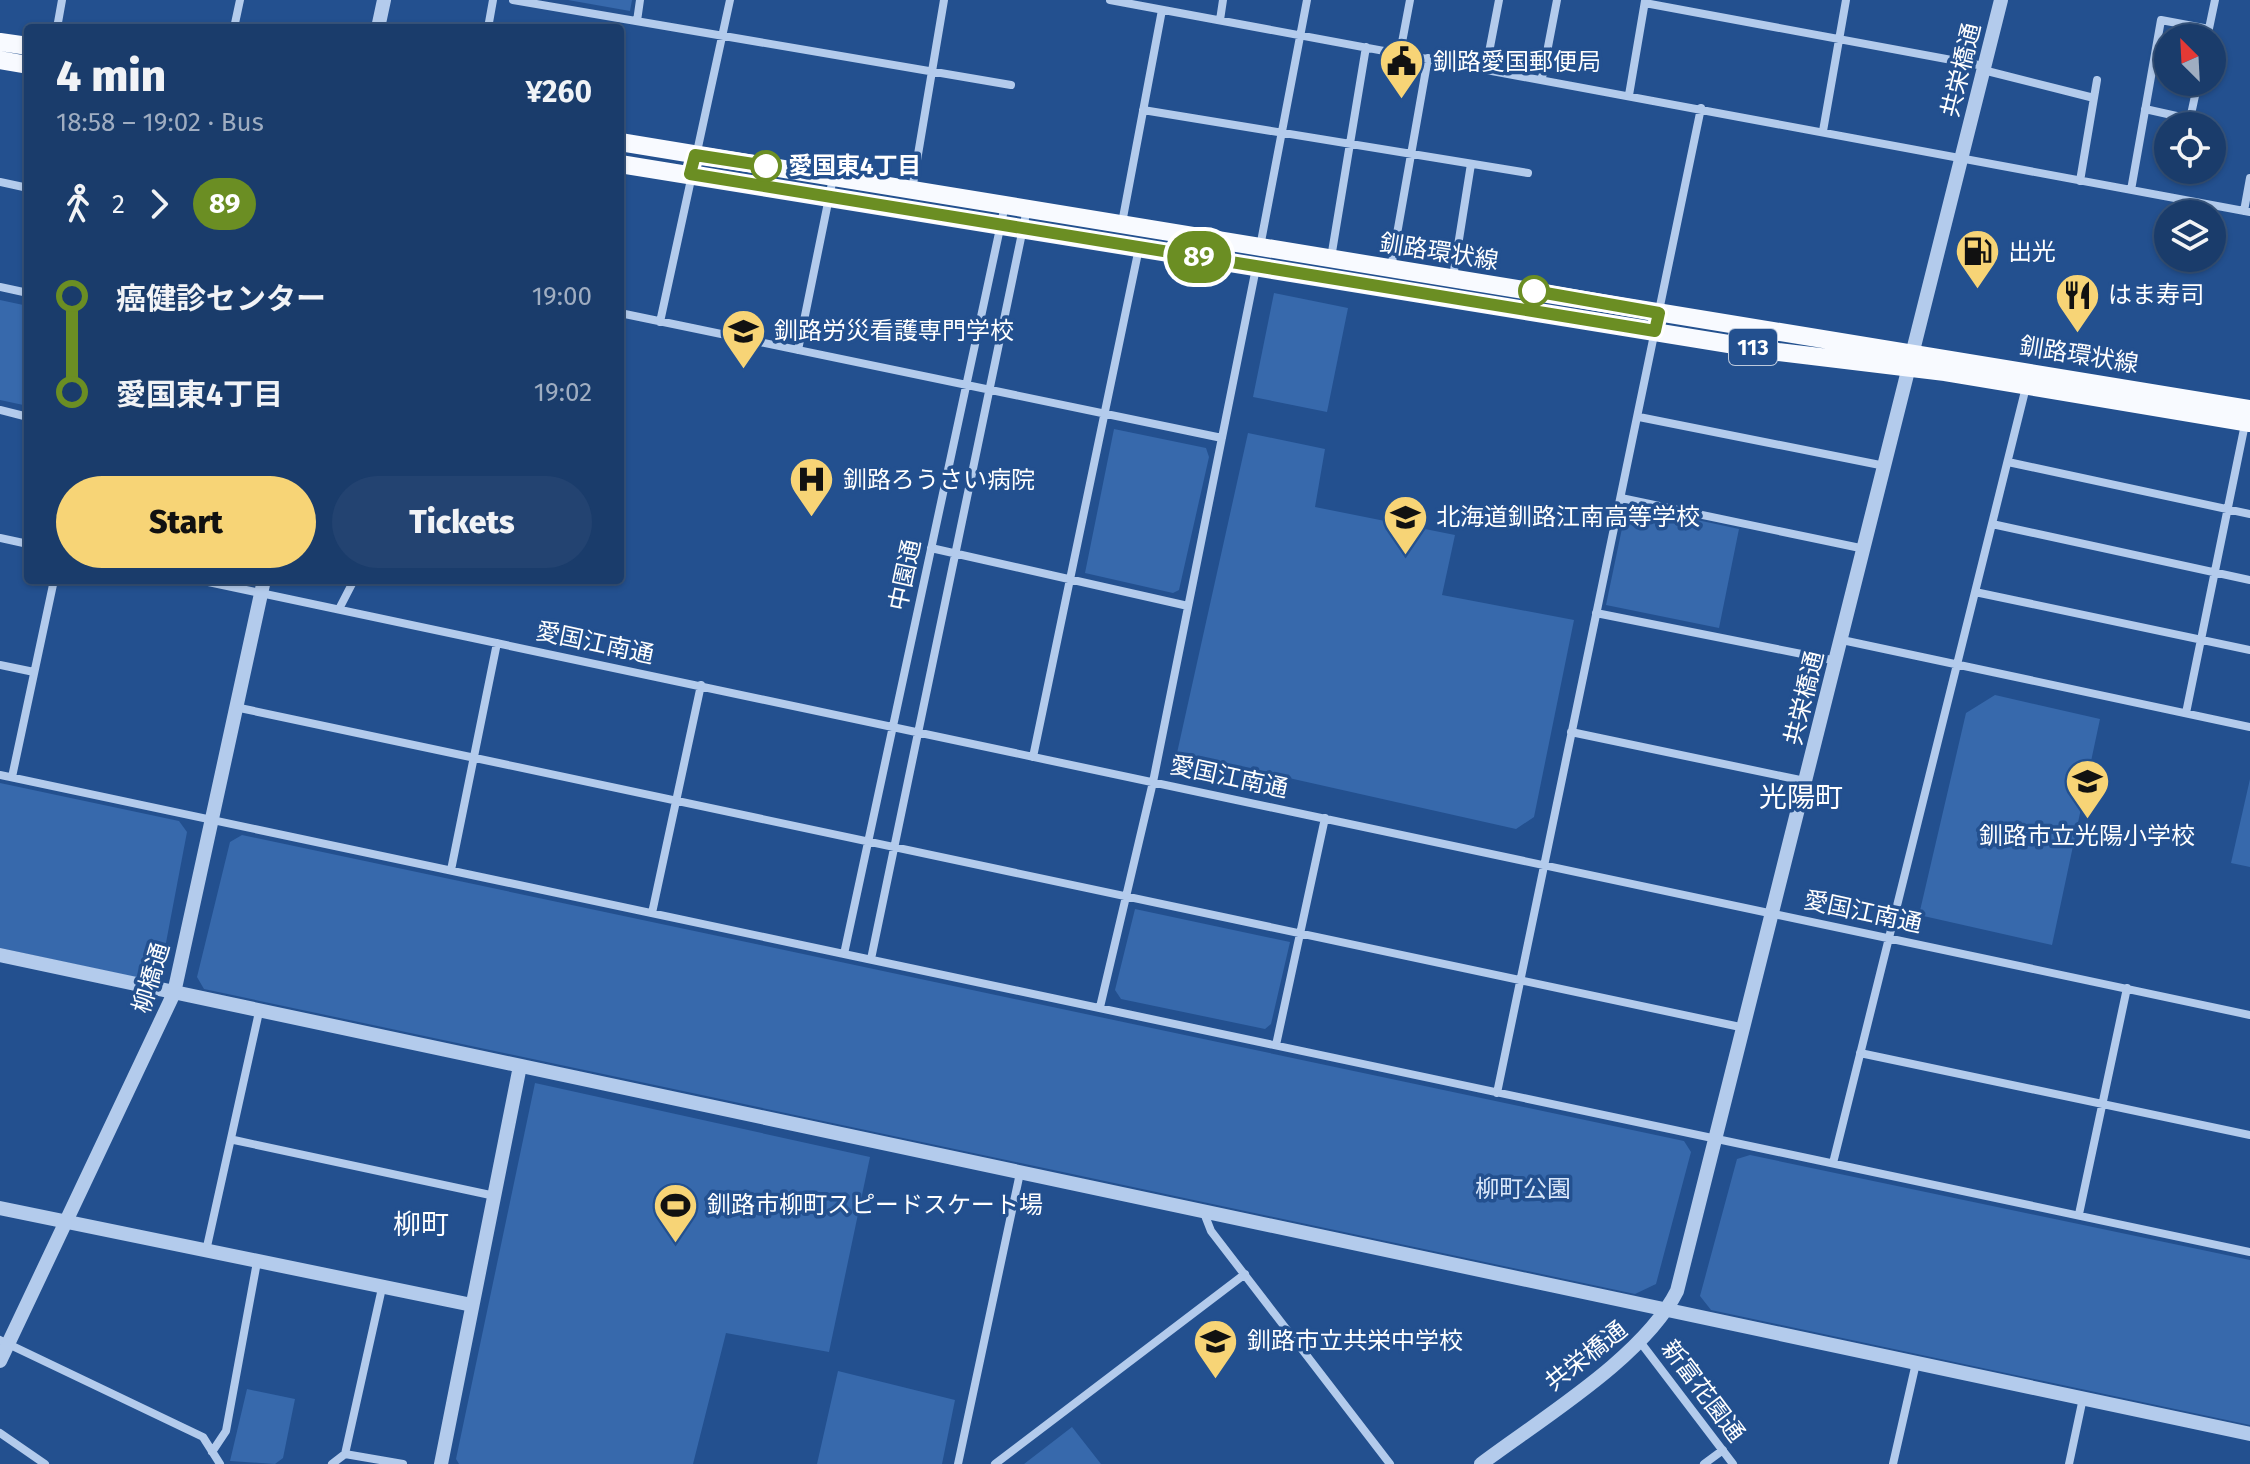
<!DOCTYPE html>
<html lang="en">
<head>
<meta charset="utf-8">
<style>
  :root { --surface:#1a3c6b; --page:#234371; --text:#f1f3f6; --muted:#9fadc1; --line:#38567e; --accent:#f7d476 }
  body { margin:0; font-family:"Fira Sans","Noto Sans JP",sans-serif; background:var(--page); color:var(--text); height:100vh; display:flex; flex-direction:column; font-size:30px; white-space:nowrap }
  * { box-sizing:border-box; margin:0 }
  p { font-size:26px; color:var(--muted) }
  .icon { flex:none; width:44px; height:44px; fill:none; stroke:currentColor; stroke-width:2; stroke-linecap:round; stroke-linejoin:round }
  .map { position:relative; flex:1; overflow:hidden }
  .drawer { position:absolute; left:24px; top:24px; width:600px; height:560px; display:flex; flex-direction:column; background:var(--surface); border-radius:8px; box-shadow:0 2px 6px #0004,0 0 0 2px var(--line) }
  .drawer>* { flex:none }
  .badge { padding:0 16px; border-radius:26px; font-size:28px; line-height:52px }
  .needle { width:52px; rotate:336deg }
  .controls { position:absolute; left:2154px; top:24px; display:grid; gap:16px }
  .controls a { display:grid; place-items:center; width:72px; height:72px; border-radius:50%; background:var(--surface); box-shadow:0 2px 6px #0004,0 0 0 2px var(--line); font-size:40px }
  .map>.badge { position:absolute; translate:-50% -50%; box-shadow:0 0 0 4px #fff }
  .legs { display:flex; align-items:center; gap:12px; height:88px; padding:0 32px; font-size:26px }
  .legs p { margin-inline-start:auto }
  .overview { display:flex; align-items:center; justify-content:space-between; height:136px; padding:0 32px }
  h1 { font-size:44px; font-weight:800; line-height:60px }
  .cta { display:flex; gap:16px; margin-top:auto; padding:16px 32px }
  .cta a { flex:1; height:92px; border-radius:48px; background:var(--accent); color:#111; font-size:32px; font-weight:800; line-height:92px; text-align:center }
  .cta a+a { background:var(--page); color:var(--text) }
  ul { padding:0 32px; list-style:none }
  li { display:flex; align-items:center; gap:28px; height:96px; font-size:30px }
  li i { display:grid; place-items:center; width:12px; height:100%; margin:0 10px; background:currentColor }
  li i::after { content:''; width:20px; height:20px; margin:-10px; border:6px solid; border-radius:50%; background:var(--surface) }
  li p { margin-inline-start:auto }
  li:first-child i { background:linear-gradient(#0000 50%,currentColor 0) }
  li:last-child i { background:linear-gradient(currentColor 50%,#0000 0) }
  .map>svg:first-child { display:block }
  .green { fill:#3769ac }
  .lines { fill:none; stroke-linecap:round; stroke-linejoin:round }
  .minor { stroke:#b3cbec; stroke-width:8 }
  .tertiary { stroke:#b3cbec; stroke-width:14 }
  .primary { stroke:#f8faff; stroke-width:18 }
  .line-1-casing { stroke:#fff; stroke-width:18 }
  .line-1 { stroke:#6b8e23; stroke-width:12 }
  .stop-1-dot { fill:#fff; stroke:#6b8e23; stroke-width:4 }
  .labels { text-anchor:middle; stroke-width:7; stroke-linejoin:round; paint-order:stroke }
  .shield { fill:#23508f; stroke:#bdcadd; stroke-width:2 }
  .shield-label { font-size:22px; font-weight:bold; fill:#fff }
  .poi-label { font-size:24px; fill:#fff; stroke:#23508f; text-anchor:start }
  .street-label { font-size:24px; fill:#fff; stroke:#23508f }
  .stop-label { font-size:24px; font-weight:bold; fill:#fff; stroke:#23508f; text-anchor:start }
  .park-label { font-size:24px; fill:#d8e6f9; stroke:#23508f }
  .quarter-label { font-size:28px; fill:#fff; stroke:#23508f }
</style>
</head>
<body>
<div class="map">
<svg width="2250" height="1464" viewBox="0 0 2250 1464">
  <rect width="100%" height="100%" fill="#23508f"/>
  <!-- green -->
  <path class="green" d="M 568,0 L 632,0 L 630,11 Z
    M 1274,293 L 1348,308 L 1327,412 L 1253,397 Z
    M 0,300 L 28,306 L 28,406 L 0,400 Z
    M 1114,429 L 1206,448 L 1209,457 L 1179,590 L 1173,593 L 1085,573 Z
    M 1248,433 L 1325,449 L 1315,507 L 1455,535 L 1442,595 L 1574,620 L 1534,817 L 1516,829 L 1177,753 Z
    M 1637,507 L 1739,529 L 1719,628 L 1606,605 L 1625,514 Z
    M 1995,695 L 2100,719 L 2052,945 L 1919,915 L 1966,713 Z
    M 2250,779 L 2250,867 L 2231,863 Z
    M 0,783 L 179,821 L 187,832 L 161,969 L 148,980 L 0,948 Z
    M 242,835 L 1684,1141 L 1691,1152 L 1656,1284 L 1635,1294 L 204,989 L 197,977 L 230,842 Z
    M 1135,909 L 1290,942 L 1271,1024 L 1265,1029 L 1121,999 L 1115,990 Z
    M 535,1083 L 870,1157 L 829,1352 L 726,1333 L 693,1464 L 459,1464 L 456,1459 Z
    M 1750,1155 L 2250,1260 L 2250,1425 L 1711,1310 L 1700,1296 L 1737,1159 Z
    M 838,1371 L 955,1400 L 942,1464 L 817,1464 Z
    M 247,1389 L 295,1399 L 283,1458 L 275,1464 L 230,1461 Z
    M 1072,1427 L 1101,1464 L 1024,1464 Z"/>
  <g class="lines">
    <!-- minor -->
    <path class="minor" d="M 513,0 L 1011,85
      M 1110,0 L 2250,212
      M 1645,3 L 1984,66
      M 1220,20 L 1223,0
      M 637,21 L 640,0
      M 57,28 L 62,0
      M 234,28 L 240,0
      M 488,28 L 493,0
      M 2207,38 L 2215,0
      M 1400,53 L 1410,0
      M 1486,68 L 1499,0
      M 1983,70 L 2094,98
      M 1542,78 L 1557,0
      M 1629,95 L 1645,1
      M 2145,109 L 2190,119 L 2198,82
      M 1143,110 L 1528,173
      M 1823,131 L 1846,0
      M 2080,181 L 2097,80
      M 0,182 L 28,188
      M 912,190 L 944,0
      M 2131,190 L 2161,20 L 2209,29
      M 2244,211 L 2250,178
      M 1122,223 L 1162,10
      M 1260,247 L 1307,0
      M 1331,258 L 1366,47
      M 1391,268 L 1428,58
      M 1453,277 L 1471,164
      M 0,287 L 28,293
      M 620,313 L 1222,438
      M 660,322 L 730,0
      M 798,350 L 833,178
      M 0,410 L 28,417
      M 1639,417 L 1885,466
      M 2008,462 L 2250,514
      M 1621,498 L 1865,549
      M 1992,524 L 2250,580
      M 0,538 L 28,544
      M 931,548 L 1188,606
      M 199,580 L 2250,1015
      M 1975,592 L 2250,650
      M 339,609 L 354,580
      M 1596,613 L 1837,661
      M 1842,640 L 2250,727
      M 0,665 L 34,672
      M 235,707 L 1745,1028
      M 2186,713 L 2245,424
      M 1571,732 L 1805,781
      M 1033,757 L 1139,248
      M 0,775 L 2250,1252
      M 12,777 L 54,580
      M 451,870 L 497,643
      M 652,913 L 701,685
      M 844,954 L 1005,205
      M 871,959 L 1027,209
      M 1100,1007 L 1153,782 L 1256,268
      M 1276,1045 L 1325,818
      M 1860,1053 L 2250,1135
      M 1497,1093 L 1701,108
      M 234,1140 L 495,1196
      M 1833,1163 L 2026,387
      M 1204,1213 L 1211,1231 L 1390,1464
      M 2079,1214 L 2127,988
      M 206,1251 L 259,1012
      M 0,1340 L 203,1437 L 220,1464
      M 1641,1343 L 1733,1464
      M 0,1433 L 45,1464
      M 212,1452 L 226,1431 L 257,1262
      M 345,1454 L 403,1464
      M 332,1464 L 345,1454 L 382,1288
      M 958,1464 L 1020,1173
      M 995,1464 L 1245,1274
      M 1704,1464 L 1723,1450
      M 1893,1464 L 1916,1363
      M 2069,1464 L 2083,1398"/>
    <!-- tertiary -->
    <path class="tertiary" d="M 378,28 L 384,0
      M 0,955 L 2250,1434
      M 0,1208 L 472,1305
      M 0,1361 L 174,993 L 264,580
      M 441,1464 L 520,1066
      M 1481,1464 C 1542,1418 1644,1357 1677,1291 L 2001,0"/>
    <!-- primary -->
    <path class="primary" d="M 0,42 L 28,46
      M 0,60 L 28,65
      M 620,142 L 2250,409
      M 620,164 L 1778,352 L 1945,372 L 2250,423"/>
  </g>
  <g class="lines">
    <defs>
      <path id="line-1" d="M 766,166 L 695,155 L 690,174 L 1655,331 L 1659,313 L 1534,291"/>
    </defs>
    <!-- line-1 casing -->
    <use href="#line-1" class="line-1-casing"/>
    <!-- line-1 -->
    <use href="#line-1" class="line-1"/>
  </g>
  <!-- icons -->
  <defs>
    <symbol id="civic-pin" viewBox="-11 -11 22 30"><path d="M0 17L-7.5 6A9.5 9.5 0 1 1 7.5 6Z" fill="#f7d476" stroke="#23508f"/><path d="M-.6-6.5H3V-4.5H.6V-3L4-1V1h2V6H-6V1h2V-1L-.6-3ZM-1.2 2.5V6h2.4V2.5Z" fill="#111"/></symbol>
    <symbol id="fuel-pin" viewBox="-11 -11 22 30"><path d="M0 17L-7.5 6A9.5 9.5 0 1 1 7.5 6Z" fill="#f7d476" stroke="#23508f"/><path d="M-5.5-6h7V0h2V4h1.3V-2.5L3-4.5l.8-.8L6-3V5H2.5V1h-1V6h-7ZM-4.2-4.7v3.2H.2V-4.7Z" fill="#111"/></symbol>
    <symbol id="restaurant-pin" viewBox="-11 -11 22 30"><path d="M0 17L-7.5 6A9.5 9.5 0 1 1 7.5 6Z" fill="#f7d476" stroke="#23508f"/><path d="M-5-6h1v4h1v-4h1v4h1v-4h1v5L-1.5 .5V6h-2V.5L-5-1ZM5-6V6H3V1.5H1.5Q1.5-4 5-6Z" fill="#111"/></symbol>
    <symbol id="university-pin" viewBox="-11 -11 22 30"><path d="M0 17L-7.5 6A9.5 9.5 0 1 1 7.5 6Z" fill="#f7d476" stroke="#23508f"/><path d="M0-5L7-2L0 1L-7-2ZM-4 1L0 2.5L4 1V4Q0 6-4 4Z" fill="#111"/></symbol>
    <symbol id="hospital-pin" viewBox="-11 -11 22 30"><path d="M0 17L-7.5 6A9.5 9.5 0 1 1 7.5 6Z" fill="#f7d476" stroke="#23508f"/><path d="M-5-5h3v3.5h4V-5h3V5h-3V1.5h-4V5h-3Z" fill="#111"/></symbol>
    <symbol id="school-pin" viewBox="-11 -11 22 30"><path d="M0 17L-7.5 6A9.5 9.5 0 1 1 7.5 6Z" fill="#f7d476" stroke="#23508f"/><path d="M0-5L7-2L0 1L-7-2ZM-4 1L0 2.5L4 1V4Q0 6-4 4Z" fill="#111"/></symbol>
    <symbol id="stadium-pin" viewBox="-11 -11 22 30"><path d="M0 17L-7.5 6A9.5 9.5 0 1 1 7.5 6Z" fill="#f7d476" stroke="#23508f"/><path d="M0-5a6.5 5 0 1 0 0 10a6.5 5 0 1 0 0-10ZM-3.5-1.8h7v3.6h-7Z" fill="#111"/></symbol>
  </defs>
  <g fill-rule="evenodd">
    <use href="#civic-pin" x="1376" y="36" width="51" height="69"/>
    <use href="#fuel-pin" x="1952" y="226" width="51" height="69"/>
    <use href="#restaurant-pin" x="2052" y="270" width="51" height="69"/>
    <use href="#university-pin" x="718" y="306" width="51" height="69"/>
    <use href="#hospital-pin" x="786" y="454" width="51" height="69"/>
    <use href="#school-pin" x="1380" y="492" width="51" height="69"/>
    <use href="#school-pin" x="2062" y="756" width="51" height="69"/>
    <use href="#stadium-pin" x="650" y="1180" width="51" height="69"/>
    <use href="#school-pin" x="1190" y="1316" width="51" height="69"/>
  </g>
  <!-- markers -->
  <g class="stop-1-dot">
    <circle cx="766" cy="166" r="14"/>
    <circle cx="1534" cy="291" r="14"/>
  </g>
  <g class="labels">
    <!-- shield labels -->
    <rect class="shield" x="1729" y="329" width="48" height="36" rx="6"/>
    <g class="shield-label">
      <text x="1753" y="355">113</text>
    </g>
    <!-- poi labels -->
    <g class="poi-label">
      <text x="1433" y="70">釧路愛国郵便局</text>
      <text x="2008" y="260">出光</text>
      <text x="2108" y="303">はま寿司</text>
      <text x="774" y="339">釧路労災看護専門学校</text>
      <text x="843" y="488">釧路ろうさい病院</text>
      <text x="1436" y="525">北海道釧路江南高等学校</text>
      <text x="2087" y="844" text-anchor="middle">釧路市立光陽小学校</text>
      <text x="707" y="1213">釧路市柳町スピードスケート場</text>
      <text x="1247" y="1349">釧路市立共栄中学校</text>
    </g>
    <!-- street labels -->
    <g class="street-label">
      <text transform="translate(1961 70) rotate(-76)" y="8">共栄橋通</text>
      <text transform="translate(1439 252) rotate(9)" y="8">釧路環状線</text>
      <text transform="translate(2079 355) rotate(9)" y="8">釧路環状線</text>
      <text transform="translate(905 575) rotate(-78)" y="8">中園通</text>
      <text transform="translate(595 643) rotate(12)" y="8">愛国江南通</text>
      <text transform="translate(1804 698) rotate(-76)" y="8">共栄橋通</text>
      <text transform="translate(1229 777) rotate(12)" y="8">愛国江南通</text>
      <text transform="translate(1863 912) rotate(12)" y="8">愛国江南通</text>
      <text transform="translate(151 978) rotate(-73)" y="8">柳橋通</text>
      <text transform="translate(1586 1356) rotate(-38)" y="8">共栄橋通</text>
      <text transform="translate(1703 1391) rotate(53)" y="8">新富花園通</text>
    </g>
    <!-- stop labels -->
    <g class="stop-label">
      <text x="788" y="174">愛国東4丁目</text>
    </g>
    <!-- park labels -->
    <g class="park-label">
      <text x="1523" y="1197">柳町公園</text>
    </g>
    <!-- quarter labels -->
    <g class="quarter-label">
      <text x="1801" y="807">光陽町</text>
      <text x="421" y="1234">柳町</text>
    </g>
  </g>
</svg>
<div class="controls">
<a><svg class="needle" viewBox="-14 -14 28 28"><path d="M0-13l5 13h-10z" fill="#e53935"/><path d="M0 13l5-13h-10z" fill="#9fadc1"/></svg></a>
<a><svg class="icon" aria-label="locate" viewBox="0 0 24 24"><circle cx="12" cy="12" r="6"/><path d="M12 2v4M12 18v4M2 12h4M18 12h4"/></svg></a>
<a><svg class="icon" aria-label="layers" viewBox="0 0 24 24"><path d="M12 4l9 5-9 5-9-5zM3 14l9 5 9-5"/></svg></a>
</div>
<b class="badge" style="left:1199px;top:257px;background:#6b8e23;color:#fff">89</b>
<section class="drawer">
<div class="overview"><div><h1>4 min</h1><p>18:58 – 19:02 · Bus</p></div><b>¥260</b></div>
<div class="legs"><svg class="icon" aria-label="walk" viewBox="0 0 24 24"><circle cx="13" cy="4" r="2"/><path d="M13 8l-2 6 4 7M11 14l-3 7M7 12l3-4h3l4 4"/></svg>2<svg class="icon" aria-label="forward" viewBox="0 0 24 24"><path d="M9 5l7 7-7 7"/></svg><b class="badge" style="background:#6b8e23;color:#fff">89</b></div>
<ul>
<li><i style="color:#6b8e23"></i><b>癌健診センター</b><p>19:00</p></li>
<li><i style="color:#6b8e23"></i><b>愛国東4丁目</b><p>19:02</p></li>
</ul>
<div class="cta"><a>Start</a><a>Tickets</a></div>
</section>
</div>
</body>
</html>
